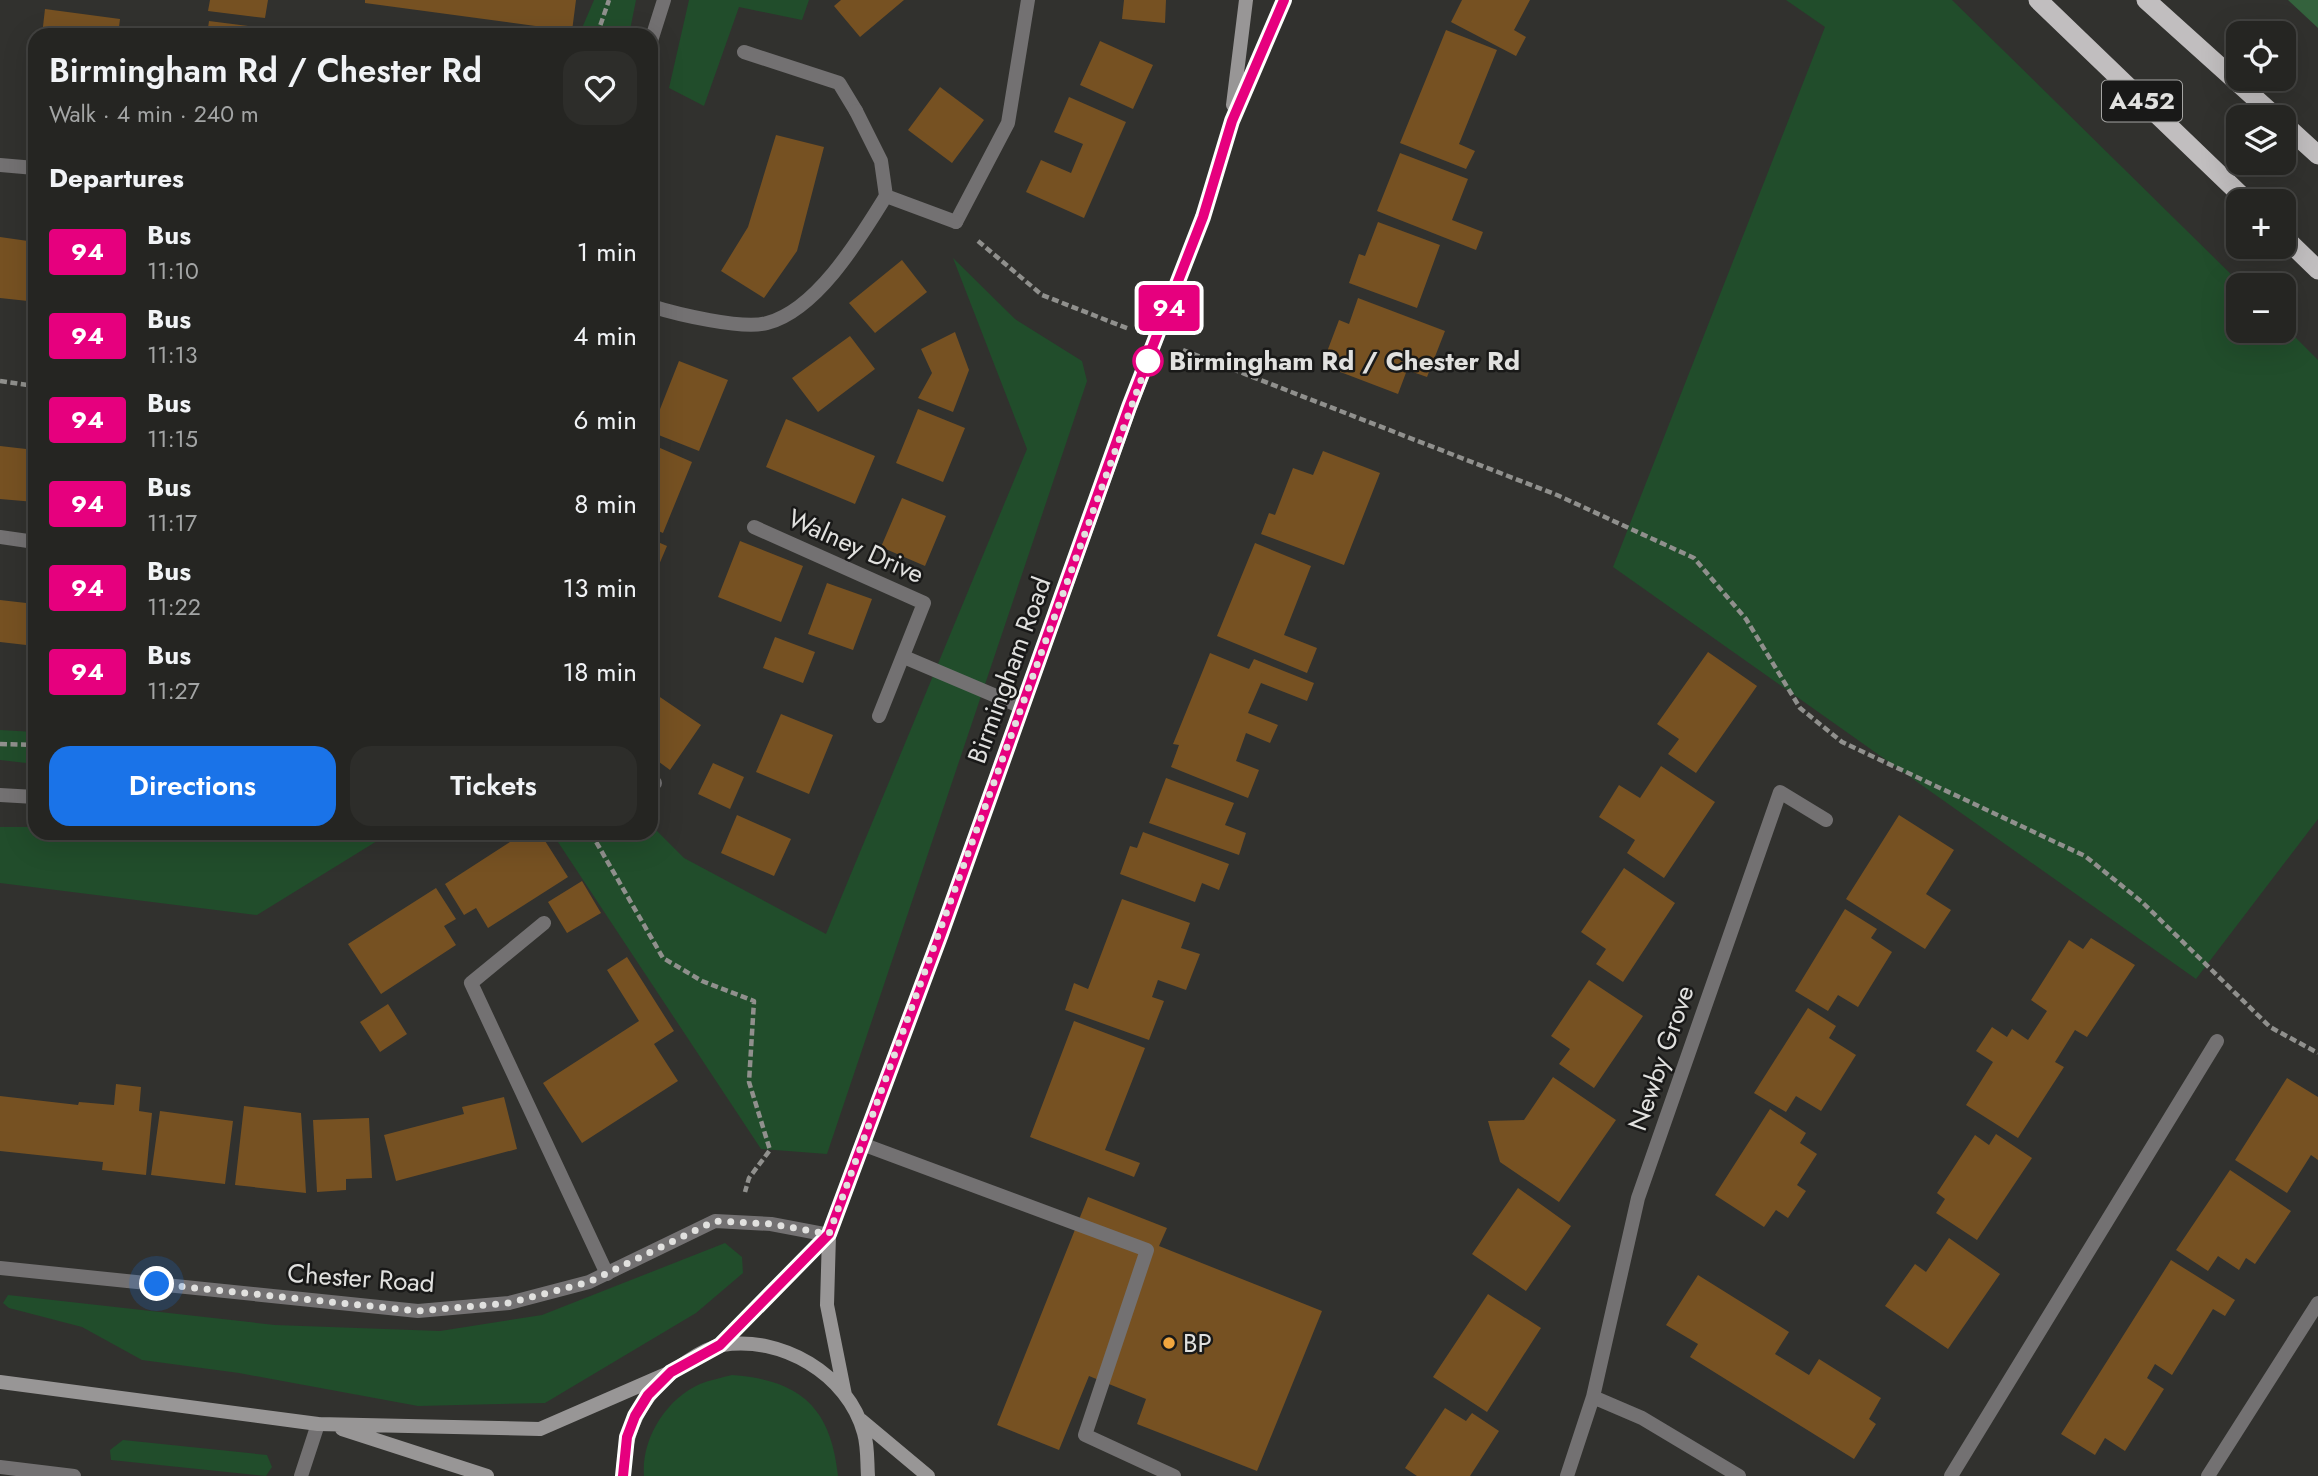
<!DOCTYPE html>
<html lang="en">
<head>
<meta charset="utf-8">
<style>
  :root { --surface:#252522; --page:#2d2d2a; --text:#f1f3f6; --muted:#a3a5a5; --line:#424240; --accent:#1a73e8 }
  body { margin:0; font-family:Jost,sans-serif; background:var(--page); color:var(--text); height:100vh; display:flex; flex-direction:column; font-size:26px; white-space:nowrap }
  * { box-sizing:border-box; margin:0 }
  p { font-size:23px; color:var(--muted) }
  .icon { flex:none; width:38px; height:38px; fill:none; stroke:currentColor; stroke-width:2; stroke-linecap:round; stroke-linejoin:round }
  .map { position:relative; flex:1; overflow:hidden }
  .details { position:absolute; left:28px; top:28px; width:630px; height:812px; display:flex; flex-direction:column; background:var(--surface); border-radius:21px; box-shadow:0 7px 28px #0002,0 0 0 2px var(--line) }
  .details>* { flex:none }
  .badge { padding:0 14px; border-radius:5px; font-size:24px; line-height:46px }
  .fabs { position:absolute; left:2226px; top:21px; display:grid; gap:14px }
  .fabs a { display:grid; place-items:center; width:70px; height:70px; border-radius:14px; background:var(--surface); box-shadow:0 7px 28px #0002,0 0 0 2px var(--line); font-size:35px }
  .you { position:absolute; width:35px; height:35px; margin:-18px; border:5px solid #fff; border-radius:50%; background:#1a73e8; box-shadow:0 0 0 10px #1a73e833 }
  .map>.badge { position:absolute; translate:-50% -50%; box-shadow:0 0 0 4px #fff }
  h2 { padding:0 21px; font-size:26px; line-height:63px }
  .round { display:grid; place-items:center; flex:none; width:74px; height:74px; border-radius:21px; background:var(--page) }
  .summary { display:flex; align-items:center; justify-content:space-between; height:119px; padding:0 21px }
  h1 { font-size:33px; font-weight:600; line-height:52px }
  .primary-button { display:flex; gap:14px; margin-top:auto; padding:14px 21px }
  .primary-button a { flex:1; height:80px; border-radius:21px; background:var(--accent); color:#fff; font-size:28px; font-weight:600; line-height:80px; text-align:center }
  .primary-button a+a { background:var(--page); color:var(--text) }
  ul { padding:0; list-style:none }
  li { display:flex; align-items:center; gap:21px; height:84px; padding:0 21px }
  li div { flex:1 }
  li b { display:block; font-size:26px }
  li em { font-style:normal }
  li .badge { min-width:77px; font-weight:700; text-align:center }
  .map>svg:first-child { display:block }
  .green { fill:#214d2b }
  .forest { fill:#34623d }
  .building { fill:#765122 }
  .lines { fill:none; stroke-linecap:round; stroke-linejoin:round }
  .path { stroke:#90908d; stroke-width:4.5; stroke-dasharray:7 3.5; stroke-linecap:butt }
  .service { stroke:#737172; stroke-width:14 }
  .minor { stroke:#737172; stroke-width:14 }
  .tertiary { stroke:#737172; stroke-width:14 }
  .secondary { stroke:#989696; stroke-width:14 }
  .trunk { stroke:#c1bebf; stroke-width:19 }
  .line-casing { stroke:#fff; stroke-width:16 }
  .line { stroke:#e6007e; stroke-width:10 }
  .walk { stroke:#e1e1df; stroke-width:7; stroke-dasharray:0 12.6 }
  .stop-dot { fill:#fff; stroke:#e6007e; stroke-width:3.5 }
  .poi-dot { fill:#f0a63f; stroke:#191918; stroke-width:2.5 }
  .labels { text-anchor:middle; stroke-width:5; stroke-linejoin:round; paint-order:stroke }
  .shield { fill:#191918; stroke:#a5a5a3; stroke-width:2 }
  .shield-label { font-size:24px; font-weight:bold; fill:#e1e1df }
  .stop-label { font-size:26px; font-weight:bold; fill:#e1e1df; stroke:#191918; text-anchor:start }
  .street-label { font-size:26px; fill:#e1e1df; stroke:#191918 }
  .poi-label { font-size:26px; fill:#e1e1df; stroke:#191918; text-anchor:start }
</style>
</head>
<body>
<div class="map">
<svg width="2318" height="1476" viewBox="0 0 2318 1476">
  <rect width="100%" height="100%" fill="#31312e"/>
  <!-- green -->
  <path class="green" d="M 594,0 L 636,0 L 629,35 L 579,35 Z
    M 689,0 L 809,0 L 802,20 L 739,7 L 704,106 L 669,88 Z
    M 1786,0 L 1952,0 L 2242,285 L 2238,285 L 2238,331 L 2284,331 L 2284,326 L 2318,360 L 2318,819 L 2196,979 L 1613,567 L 1825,27 Z
    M 953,258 L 1015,319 L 1082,361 L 1087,381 L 827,1154 L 761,1149 L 552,833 L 651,833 L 651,825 L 684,858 L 826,934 L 1027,449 Z
    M 0,730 L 35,732 L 35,764 L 0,760 Z
    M 0,827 L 35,827 L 35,833 L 390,833 L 257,915 L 0,883 Z
    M 725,1243 L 742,1257 L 743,1273 L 696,1313 L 545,1403 L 418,1406 L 239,1373 L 142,1360 L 82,1327 L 9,1308 L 3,1303 L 8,1295 L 275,1325 L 440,1331 L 542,1315 Z
    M 732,1375 C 800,1380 831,1407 838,1476 L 644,1476 C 641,1439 666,1399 700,1384 C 710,1380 721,1378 732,1375 Z
    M 123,1440 L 267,1455 L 272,1467 L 266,1476 L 111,1460 L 110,1450 Z"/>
  <!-- forest -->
  <path class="forest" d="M 2288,0 L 2318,0 L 2318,28 Z"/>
  <!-- building -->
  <path class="building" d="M 210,0 L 268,0 L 265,18 L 208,11 Z
    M 365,0 L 576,0 L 572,31 L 365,3 Z
    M 841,0 L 904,0 L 860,37 L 834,6 Z
    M 1124,0 L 1166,0 L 1165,23 L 1122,19 Z
    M 1462,0 L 1530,0 L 1514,30 L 1526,37 L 1516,56 L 1451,22 Z
    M 45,9 L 120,19 L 118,35 L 42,35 Z
    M 209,21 L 264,28 L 263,35 L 207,35 Z
    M 1446,30 L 1497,50 L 1459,144 L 1475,151 L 1466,169 L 1400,143 Z
    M 1100,41 L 1153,65 L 1133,109 L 1080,85 Z
    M 940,87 L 984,120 L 952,163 L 908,130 Z
    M 1069,97 L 1126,122 L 1084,218 L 1026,192 L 1041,160 L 1071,173 L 1083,144 L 1054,132 Z
    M 776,135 L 824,147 L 797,251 L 764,298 L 721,271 L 748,227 Z
    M 1400,153 L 1468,179 L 1452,220 L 1483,232 L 1476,250 L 1377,211 Z
    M 1378,222 L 1440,245 L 1417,308 L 1349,283 L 1359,254 L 1365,256 Z
    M 0,237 L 35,242 L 28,301 L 0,298 Z
    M 902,260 L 927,292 L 875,333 L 849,303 Z
    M 1358,298 L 1445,331 L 1427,377 L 1407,370 L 1398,394 L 1322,365 L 1339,320 L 1349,324 Z
    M 955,332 L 969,370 L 953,412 L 918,398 L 932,373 L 921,349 Z
    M 850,336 L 875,369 L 818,412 L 792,378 Z
    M 679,361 L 728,380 L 699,451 L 651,432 Z
    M 918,409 L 965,428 L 943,482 L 896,463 Z
    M 786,419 L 875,456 L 855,504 L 766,467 Z
    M 651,444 L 692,462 L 663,533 L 651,528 Z
    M 0,446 L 35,450 L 35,502 L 0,499 Z
    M 1323,451 L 1380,473 L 1344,565 L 1261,534 L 1269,513 L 1275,515 L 1293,468 L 1313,475 Z
    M 902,498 L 946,516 L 925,566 L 881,547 Z
    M 651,539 L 667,546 L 655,574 L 651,572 Z
    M 740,541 L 803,566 L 781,622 L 718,597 Z
    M 1255,543 L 1311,566 L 1284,635 L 1317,648 L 1307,673 L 1217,636 Z
    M 827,583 L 872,599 L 853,650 L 808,634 Z
    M 0,600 L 35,604 L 35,646 L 0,642 Z
    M 775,637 L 815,652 L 803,683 L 763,668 Z
    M 1708,652 L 1757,686 L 1696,773 L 1668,754 L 1679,739 L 1657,724 Z
    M 1210,653 L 1249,669 L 1254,659 L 1314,683 L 1307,701 L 1261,683 L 1248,713 L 1278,725 L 1270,743 L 1246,733 L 1236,761 L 1259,770 L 1248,798 L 1171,767 L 1179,745 L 1173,744 Z
    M 657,695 L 701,725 L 670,770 L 651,756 L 651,704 Z
    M 781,714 L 833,735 L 809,794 L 756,772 Z
    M 713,763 L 744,777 L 730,809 L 698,794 Z
    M 1661,766 L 1715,802 L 1664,878 L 1627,853 L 1635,840 L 1599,817 L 1619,785 L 1640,798 Z
    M 1166,778 L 1234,803 L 1225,825 L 1246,833 L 1239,855 L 1149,823 Z
    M 737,815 L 791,839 L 774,876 L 721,853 Z
    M 1899,815 L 1954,850 L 1926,894 L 1951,910 L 1925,949 L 1846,899 Z
    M 1143,832 L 1229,864 L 1219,890 L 1202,883 L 1195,902 L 1120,874 L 1130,846 L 1137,848 Z
    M 524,833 L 540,833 L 568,877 L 488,928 L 476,908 L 464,915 L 445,884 Z
    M 1624,868 L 1675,903 L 1623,982 L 1596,964 L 1606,949 L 1581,932 Z
    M 582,881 L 601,913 L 567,933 L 548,902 Z
    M 436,888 L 456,919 L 444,926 L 456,945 L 381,994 L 348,944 Z
    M 1122,899 L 1190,923 L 1181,948 L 1200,954 L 1186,990 L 1158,980 L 1152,997 L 1164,1001 L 1149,1040 L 1065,1010 L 1074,983 L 1088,989 Z
    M 1845,909 L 1877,929 L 1871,938 L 1892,952 L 1858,1007 L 1838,995 L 1828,1011 L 1795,991 Z
    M 2091,938 L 2135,965 L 2087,1037 L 2075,1030 L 2055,1062 L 2064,1067 L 2018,1138 L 1966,1105 L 1993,1062 L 1976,1051 L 1992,1027 L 2007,1037 L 2012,1029 L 2028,1040 L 2047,1011 L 2031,1000 L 2069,940 L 2083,949 Z
    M 627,957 L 674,1031 L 654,1044 L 678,1081 L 582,1143 L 543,1083 L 639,1021 L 607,970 Z
    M 1589,980 L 1643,1016 L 1594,1088 L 1559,1064 L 1570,1049 L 1551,1036 Z
    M 388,1004 L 407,1034 L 380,1052 L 360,1022 Z
    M 1808,1008 L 1836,1026 L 1829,1038 L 1856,1055 L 1821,1111 L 1796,1096 L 1786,1112 L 1754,1093 Z
    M 1074,1021 L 1145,1048 L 1105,1150 L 1140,1163 L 1134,1177 L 1030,1137 Z
    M 1553,1077 L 1616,1120 L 1559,1202 L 1500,1162 L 1488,1121 L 1524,1120 Z
    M 2287,1078 L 2318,1097 L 2318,1160 L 2311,1155 L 2287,1193 L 2235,1160 Z
    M 116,1084 L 141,1087 L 139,1111 L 152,1113 L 146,1175 L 102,1170 L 103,1162 L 0,1151 L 0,1096 L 78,1105 L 79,1102 L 114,1105 Z
    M 504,1097 L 517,1149 L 396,1181 L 384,1135 L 464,1114 L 462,1107 Z
    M 244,1106 L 301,1113 L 306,1193 L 235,1185 Z
    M 1770,1109 L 1806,1133 L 1800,1143 L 1817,1154 L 1797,1185 L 1806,1191 L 1788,1218 L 1776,1210 L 1764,1227 L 1715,1195 Z
    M 160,1111 L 233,1121 L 225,1184 L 151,1175 Z
    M 369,1118 L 372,1178 L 346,1179 L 346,1190 L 317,1192 L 313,1120 Z
    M 1996,1134 L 2032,1158 L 1977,1240 L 1936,1213 L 1945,1199 L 1937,1193 L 1975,1135 L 1989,1145 Z
    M 2230,1170 L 2291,1211 L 2255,1264 L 2246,1258 L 2239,1270 L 2218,1256 L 2208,1271 L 2176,1250 Z
    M 1518,1188 L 1571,1226 L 1526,1291 L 1472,1254 Z
    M 1088,1197 L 1167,1228 L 1159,1246 L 1322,1311 L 1257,1471 L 1137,1424 L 1146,1399 L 1089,1376 L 1059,1450 L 997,1425 Z
    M 1949,1238 L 2000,1274 L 1948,1349 L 1885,1306 L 1915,1264 L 1926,1272 Z
    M 2171,1260 L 2235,1300 L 2225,1316 L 2213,1309 L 2172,1375 L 2155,1364 L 2147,1378 L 2164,1389 L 2125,1451 L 2105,1438 L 2095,1455 L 2061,1434 Z
    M 1698,1275 L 1789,1332 L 1775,1354 L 1809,1375 L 1819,1359 L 1881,1398 L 1869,1419 L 1876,1424 L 1854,1459 L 1690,1357 L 1698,1344 L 1666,1325 Z
    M 1488,1294 L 1541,1328 L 1487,1412 L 1433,1377 Z
    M 1445,1408 L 1466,1421 L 1472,1413 L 1499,1431 L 1470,1476 L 1417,1476 L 1405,1468 Z"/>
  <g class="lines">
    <!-- path -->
    <path class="path" d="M 597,35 L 609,0
      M 978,241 L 1042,295 L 1129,329
      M 1183,350 L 1557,495 L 1694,558 L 1746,619 L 1800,708 L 1842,742 L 2085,856 L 2142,902 L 2270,1027 L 2318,1053
      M 0,381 L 35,386
      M 0,744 L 35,745
      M 591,833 L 663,958 L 702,981 L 754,1001 L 749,1082 L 770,1150 L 749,1178 L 745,1192"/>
    <!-- service -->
    <path class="service" d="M 744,52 L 839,83 L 856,111
      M 956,222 L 1008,123 L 1028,0
      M 544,923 L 471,983 L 607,1274
      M 862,1144 L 1147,1250 L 1085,1435 L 1174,1476
      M 2208,1476 L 2318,1303"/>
    <!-- minor -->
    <path class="minor" d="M 856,111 L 881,161 L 886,196
      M 0,165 L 35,168
      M 651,306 C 676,314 743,330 767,323 C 817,310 860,238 886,196 L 956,222
      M 754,527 L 924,603 L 879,716
      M 0,537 L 35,542
      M 904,657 L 1022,707
      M 651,779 L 655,783
      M 0,1268 L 418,1311 L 509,1303 L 589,1282 L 715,1221 L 771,1224 L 829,1235
      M 1593,1397 L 1642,1418 L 1739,1476
      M 0,1467 L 74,1476
      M 301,1476 L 318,1424
      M 1567,1476 L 1593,1397 L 1638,1198 L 1780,792 L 1826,820
      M 1951,1476 L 2217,1041"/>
    <!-- tertiary -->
    <path class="tertiary" d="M 651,41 L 664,0
      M 0,795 L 35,797"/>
    <!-- secondary -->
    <path class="secondary" d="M 1233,105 L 1246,0
      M 720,1345 L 829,1235
      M 0,1382 L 318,1424 L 540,1429 L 671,1372
      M 845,1395 L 827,1305 L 829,1235 L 941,934 L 1130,407 L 1203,217 L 1232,121 L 1284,0
      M 861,1420 L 928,1476
      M 342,1429 L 487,1476
      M 623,1476 C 624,1425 646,1388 688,1361 C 697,1355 711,1347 722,1345 C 781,1335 848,1374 864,1433 C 868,1447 867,1462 868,1476"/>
    <!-- trunk -->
    <path class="trunk" d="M 2038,0 L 2247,201
      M 2146,0 L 2276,117
      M 2284,124 L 2318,155
      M 2284,237 L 2318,270"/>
  </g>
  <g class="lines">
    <defs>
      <path id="line" d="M 623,1476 L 627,1437 L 635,1416 L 648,1395 L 671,1372 L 720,1345 L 829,1234 L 941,934 L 1129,407 L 1203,217 L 1232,121 L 1284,0"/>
    </defs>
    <!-- line casing -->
    <use href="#line" class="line-casing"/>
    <!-- line -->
    <use href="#line" class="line"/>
    <!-- walk -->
    <path class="walk" d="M 157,1284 L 418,1311 L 509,1303 L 589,1282 L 715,1221 L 771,1224 L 829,1234 L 1148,361"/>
  </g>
  <!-- markers -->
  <circle class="stop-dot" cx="1148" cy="361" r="14"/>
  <circle class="poi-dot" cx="1169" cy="1343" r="7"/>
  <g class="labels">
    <!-- shield labels -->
    <rect class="shield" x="2102" y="80.5" width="80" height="41" rx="5"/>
    <g class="shield-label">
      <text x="2142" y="109">A452</text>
    </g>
    <!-- stop labels -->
    <g class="stop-label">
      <text x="1169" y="370">Birmingham Rd / Chester Rd</text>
    </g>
    <!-- street labels -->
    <g class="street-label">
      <text transform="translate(856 546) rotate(24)" y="9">Walney Drive</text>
      <text transform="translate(1009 670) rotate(-70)" y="9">Birmingham Road</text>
      <text transform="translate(1661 1058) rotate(-71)" y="9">Newby Grove</text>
      <text transform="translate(361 1278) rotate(4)" y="9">Chester Road</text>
    </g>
    <!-- poi labels -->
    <g class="poi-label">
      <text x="1183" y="1352">BP</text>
    </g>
  </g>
</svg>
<div class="fabs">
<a><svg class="icon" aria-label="locate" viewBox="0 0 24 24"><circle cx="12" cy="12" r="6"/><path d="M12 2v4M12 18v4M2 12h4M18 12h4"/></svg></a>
<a><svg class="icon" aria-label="layers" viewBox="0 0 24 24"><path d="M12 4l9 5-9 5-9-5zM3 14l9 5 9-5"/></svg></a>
<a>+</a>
<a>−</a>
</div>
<div class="you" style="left:157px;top:1284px"></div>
<b class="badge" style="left:1169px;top:308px;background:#e6007e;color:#fff">94</b>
<section class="details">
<div class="summary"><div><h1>Birmingham Rd / Chester Rd</h1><p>Walk · 4 min · 240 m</p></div><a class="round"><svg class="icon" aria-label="heart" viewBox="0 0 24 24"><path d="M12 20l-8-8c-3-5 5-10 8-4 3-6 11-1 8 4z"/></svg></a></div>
<h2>Departures</h2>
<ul>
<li><span class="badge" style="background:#e6007e;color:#fff">94</span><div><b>Bus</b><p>11:10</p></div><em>1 min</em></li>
<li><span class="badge" style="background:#e6007e;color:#fff">94</span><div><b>Bus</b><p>11:13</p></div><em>4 min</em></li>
<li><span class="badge" style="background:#e6007e;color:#fff">94</span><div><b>Bus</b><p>11:15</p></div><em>6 min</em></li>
<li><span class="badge" style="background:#e6007e;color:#fff">94</span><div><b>Bus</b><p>11:17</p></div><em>8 min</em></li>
<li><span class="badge" style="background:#e6007e;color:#fff">94</span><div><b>Bus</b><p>11:22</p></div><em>13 min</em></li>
<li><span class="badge" style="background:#e6007e;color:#fff">94</span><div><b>Bus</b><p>11:27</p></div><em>18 min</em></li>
</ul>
<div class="primary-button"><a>Directions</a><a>Tickets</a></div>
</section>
</div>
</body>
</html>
